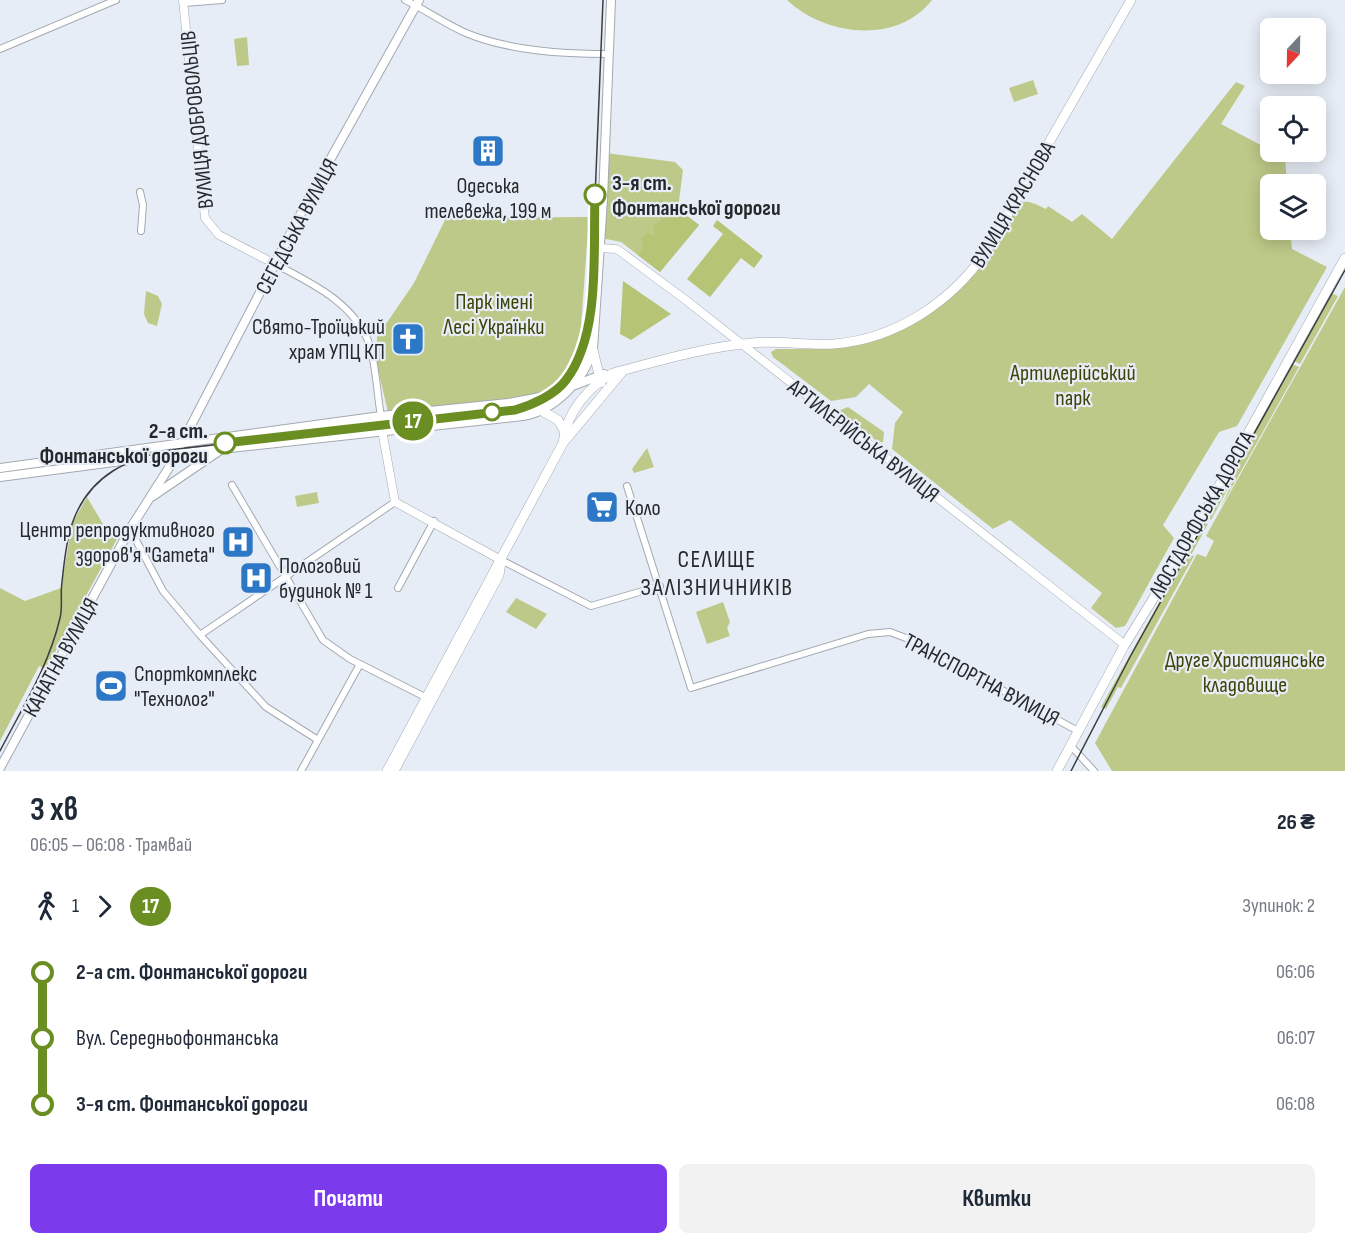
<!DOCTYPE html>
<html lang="uk">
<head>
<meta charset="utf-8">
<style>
  :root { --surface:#fff; --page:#f2f2f3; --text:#1f2937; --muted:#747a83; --accent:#7c3aed }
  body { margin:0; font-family:"Sofia Sans Condensed",sans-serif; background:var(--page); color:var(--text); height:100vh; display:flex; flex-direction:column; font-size:22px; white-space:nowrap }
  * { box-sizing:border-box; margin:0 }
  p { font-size:20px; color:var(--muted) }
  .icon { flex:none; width:33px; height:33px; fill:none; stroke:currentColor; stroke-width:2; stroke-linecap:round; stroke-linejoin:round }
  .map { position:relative; height:771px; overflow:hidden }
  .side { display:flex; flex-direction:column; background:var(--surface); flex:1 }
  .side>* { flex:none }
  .badge { padding:0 12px; border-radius:20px; font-size:21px; line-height:39px }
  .needle { width:39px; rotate:202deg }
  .controls { position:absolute; left:1260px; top:18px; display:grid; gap:12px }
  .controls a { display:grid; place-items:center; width:66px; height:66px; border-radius:9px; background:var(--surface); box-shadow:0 3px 15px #0003; font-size:30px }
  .map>.badge { position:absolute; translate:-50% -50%; box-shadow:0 0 0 3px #fff }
  .legs { display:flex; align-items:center; gap:9px; height:66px; padding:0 30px; font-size:20px }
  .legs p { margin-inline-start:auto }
  .head { display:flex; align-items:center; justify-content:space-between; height:102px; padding:0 30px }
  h1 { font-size:33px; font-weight:700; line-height:45px }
  .button { display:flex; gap:12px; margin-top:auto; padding:12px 30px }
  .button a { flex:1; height:69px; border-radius:9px; background:var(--accent); color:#fff; font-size:24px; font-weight:700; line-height:69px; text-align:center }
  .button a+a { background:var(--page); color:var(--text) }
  ul { padding:0 30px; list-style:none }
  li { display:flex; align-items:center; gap:21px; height:66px; font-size:22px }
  li i { display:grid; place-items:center; width:9px; height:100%; margin:0 8px; background:currentColor }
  li i::after { content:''; width:15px; height:15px; margin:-8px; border:4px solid; border-radius:50%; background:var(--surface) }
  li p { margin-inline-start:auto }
  li:first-child i { background:linear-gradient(#0000 50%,currentColor 0) }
  li:last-child i { background:linear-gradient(currentColor 50%,#0000 0) }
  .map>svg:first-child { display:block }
  .green { fill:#bdc988 }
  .forest { fill:#b6c475 }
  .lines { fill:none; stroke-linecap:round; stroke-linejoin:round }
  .minor-casing { stroke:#a3a9b1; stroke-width:8 }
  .tertiary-casing { stroke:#a3a9b1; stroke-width:9 }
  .secondary-casing { stroke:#a3a9b1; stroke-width:10 }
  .primary-casing { stroke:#a3a9b1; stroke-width:10 }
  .minor { stroke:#fff; stroke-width:6 }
  .tertiary { stroke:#fff; stroke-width:8 }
  .secondary { stroke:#fff; stroke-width:8 }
  .primary { stroke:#fff; stroke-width:9 }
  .tram { stroke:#3b3e42; stroke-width:1.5 }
  .line-1-casing { stroke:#fff; stroke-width:14 }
  .line-1 { stroke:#6b8e23; stroke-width:9 }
  .stop-1-dot { fill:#fff; stroke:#6b8e23; stroke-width:3 }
  .labels { text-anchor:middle; stroke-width:4.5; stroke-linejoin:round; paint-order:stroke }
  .street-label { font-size:22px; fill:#26292c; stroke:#e7edf6 }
  .stop-label { font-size:22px; font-weight:bold; fill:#26292c; stroke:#e7edf6; text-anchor:start }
  .poi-label { font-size:22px; fill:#26292c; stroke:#e7edf6; text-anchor:start }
  .park-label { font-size:22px; fill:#3c4305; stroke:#e7edf6 }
  .neighbourhood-label { font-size:24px; letter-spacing:1.5px; fill:#26292c; stroke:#e7edf6 }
</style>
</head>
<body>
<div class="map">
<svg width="1345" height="771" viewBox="0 0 1345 771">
  <rect width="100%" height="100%" fill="#e7edf6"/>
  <!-- green -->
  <path class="green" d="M 787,0 L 932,0 C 897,45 825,36 787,0 Z
    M 247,37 L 249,65 L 237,66 L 234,39 Z
    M 1033,80 L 1038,94 L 1014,102 L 1009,88 Z
    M 1236,82 L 1245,86 L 1221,124 L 1285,158 L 1287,184 L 1270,184 L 1270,230 L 1290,230 L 1292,249 L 1327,267 L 1237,426 L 1219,432 L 1163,525 L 1174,538 L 1125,626 L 1116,628 L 1091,608 L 1102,593 L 1010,520 L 993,529 L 892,449 L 895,423 L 903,412 L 869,384 L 856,397 L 831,401 L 773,357 L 771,352 L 776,349 L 820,349 L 860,344 L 881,338 L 948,299 L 1015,205 C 1027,198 1035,204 1046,209 L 1048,206 L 1072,222 L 1082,214 L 1112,239 Z
    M 606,153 L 675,162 L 683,170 L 678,209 L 699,225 L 660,272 L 621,242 L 601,238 Z
    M 589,217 L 580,339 L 568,371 L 558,382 L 545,392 L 522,398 L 388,412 L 376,361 L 377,337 L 414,283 L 446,218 Z
    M 1345,287 L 1345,771 L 1112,771 L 1095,743 L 1197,554 L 1206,557 L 1214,541 L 1206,536 Z
    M 146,291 L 158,296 L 162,304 L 157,326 L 148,323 L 144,314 Z
    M 1331,293 L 1338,296 L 1300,364 L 1294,361 Z
    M 1292,364 L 1299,367 L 1221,507 L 1237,472 L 1211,520 L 1207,516 Z
    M 848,407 L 884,432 L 883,442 L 878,442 L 838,411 Z
    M 647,448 L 654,467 L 634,473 L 632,469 Z
    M 317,492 L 319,503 L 297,507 L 295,496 Z
    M 87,497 L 109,534 L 117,539 L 46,669 L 39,666 L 0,741 L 0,588 L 25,601 L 61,588 L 72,524 Z
    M 1205,523 L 1208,524 L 1191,555 L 1194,556 L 1121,688 L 1118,687 L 1106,709 L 1101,707 L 1202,525 Z
    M 516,598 L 547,614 L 536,629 L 506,612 Z
    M 723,602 L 730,622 L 727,628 L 730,636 L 707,644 L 696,612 Z"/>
  <!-- forest -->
  <path class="forest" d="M 675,202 L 679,204 L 678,209 L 699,225 L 660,272 L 638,255 L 643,249 L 642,238 L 647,233 L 655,236 L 653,226 L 663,219 L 667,206 Z
    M 717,220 L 763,256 L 754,268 L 741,258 L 710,297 L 687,279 L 723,234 L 713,226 Z
    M 623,281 L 671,314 L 631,340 L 620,334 Z"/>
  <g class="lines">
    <defs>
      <path id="minor" d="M 405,0 C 426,10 445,24 466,33 C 509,51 563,54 609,54
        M 184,3 L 222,0
        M 0,49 L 116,0
        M 140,192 L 143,205 L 141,231
        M 275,264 C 311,283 353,302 369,343 C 376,363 377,395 381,416
        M 232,485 L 323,640 L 350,659 L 425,697
        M 627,486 L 691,688 L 868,634 L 890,632 L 906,638 L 1078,731
        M 130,529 L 163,591 L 200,635 L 266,707 L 318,740
        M 501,560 L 591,606 L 660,586
        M 398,588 L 434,521
        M 200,635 L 395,502
        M 1071,746 L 1094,771
        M 301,771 L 360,664"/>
      <path id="tertiary" d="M 183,0 L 205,218 L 219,235 L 275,264
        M 599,248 L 616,249 L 621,252 L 687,301 L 1125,645
        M 382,430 L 395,502 L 501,560"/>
      <path id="secondary" d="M 0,468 L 381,416 L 508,403 L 546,396 L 604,374
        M 0,477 L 175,454 L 523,416 C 554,411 584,380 593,350 L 603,199 L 611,0
        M 153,496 L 219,451
        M 0,768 L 130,529 L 170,466 L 311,194 L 419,0"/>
      <path id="primary" d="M 593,350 L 601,383
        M 542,411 L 558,420 L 565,432
        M 563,443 C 566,413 588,387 613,373 C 659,361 705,347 752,343 C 779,340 807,346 834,344 C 896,339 951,302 986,252 L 1131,0
        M 387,771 L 563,443 L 622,372
        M 394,771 L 499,575 L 501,562
        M 1057,771 L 1124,646 L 1184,549 L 1345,258"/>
    </defs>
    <!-- minor casing -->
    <use href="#minor" class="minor-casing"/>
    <!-- tertiary casing -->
    <use href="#tertiary" class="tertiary-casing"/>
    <!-- secondary casing -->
    <use href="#secondary" class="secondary-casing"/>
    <!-- primary casing -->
    <use href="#primary" class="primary-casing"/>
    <!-- minor -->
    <use href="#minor" class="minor"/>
    <!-- tertiary -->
    <use href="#tertiary" class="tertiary"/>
    <!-- secondary -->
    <use href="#secondary" class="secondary"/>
    <!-- primary -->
    <use href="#primary" class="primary"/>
    <!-- tram -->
    <path class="tram" d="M 0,751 C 22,708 49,666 60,618 C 63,607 60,594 62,582 C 64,564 66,541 72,524 C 89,474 130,457 177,449 L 515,410 C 564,397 576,367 590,322 L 603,0
      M 1071,771 L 1130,657 L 1345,270"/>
  </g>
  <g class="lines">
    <defs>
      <path id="line-1" d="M 225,443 L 515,410 C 532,405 555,395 566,380 C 601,334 593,251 595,195"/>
    </defs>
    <!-- line-1 casing -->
    <use href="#line-1" class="line-1-casing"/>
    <!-- line-1 -->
    <use href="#line-1" class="line-1"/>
  </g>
  <!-- icons -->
  <defs>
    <symbol id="building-square" viewBox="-11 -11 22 22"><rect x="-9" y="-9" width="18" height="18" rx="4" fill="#2d77c7" stroke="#e7edf6"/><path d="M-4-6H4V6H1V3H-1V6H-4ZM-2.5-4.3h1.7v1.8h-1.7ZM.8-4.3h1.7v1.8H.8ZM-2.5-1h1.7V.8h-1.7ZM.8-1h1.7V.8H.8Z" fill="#fff"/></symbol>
    <symbol id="church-square" viewBox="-11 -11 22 22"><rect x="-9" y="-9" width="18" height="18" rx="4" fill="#2d77c7" stroke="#e7edf6"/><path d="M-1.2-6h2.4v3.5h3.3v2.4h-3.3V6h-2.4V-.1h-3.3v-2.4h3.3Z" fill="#fff"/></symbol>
    <symbol id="supermarket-square" viewBox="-11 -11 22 22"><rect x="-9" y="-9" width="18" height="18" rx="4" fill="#2d77c7" stroke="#e7edf6"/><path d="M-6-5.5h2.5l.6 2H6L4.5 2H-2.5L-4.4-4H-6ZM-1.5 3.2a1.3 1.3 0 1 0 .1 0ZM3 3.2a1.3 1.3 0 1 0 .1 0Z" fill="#fff"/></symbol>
    <symbol id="hospital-square" viewBox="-11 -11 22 22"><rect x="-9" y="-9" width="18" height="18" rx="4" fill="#2d77c7" stroke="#e7edf6"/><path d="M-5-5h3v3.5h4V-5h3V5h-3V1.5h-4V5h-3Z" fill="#fff"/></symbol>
    <symbol id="stadium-square" viewBox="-11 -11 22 22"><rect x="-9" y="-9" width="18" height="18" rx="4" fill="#2d77c7" stroke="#e7edf6"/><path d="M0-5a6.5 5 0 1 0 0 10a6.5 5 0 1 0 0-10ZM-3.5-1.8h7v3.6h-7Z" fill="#fff"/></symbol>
  </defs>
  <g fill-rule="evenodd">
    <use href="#building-square" x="469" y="132" width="38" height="38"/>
    <use href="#church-square" x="389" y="320" width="38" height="38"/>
    <use href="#supermarket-square" x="583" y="488" width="38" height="38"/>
    <use href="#hospital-square" x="219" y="523" width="38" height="38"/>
    <use href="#hospital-square" x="237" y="559" width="38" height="38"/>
    <use href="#stadium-square" x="92" y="667" width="38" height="38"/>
  </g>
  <!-- markers -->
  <g class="stop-1-dot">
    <circle cx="595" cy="195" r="10"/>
    <circle cx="492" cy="412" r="8"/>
    <circle cx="225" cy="443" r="10"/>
  </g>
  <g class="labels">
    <!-- street labels -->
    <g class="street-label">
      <text transform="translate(196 120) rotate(-96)" y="8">ВУЛИЦЯ ДОБРОВОЛЬЦІВ</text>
      <text transform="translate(1012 204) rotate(-59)" y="8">ВУЛИЦЯ КРАСНОВА</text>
      <text transform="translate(296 226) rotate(-62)" y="8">СЕГЕДСЬКА ВУЛИЦЯ</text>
      <text transform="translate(864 440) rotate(38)" y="8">АРТИЛЕРІЙСЬКА ВУЛИЦЯ</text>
      <text transform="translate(1201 514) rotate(-60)" y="8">ЛЮСТДОРФСЬКА ДОРОГА</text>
      <text transform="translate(60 657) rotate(-61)" y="8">КАНАТНА ВУЛИЦЯ</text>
      <text transform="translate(982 679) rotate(28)" y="8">ТРАНСПОРТНА ВУЛИЦЯ</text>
    </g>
    <!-- stop labels -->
    <g class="stop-label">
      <text x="612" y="190">3-я ст.<tspan x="612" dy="25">Фонтанської дороги</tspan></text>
      <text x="208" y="438" text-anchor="end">2-а ст.<tspan x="208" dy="25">Фонтанської дороги</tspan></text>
    </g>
    <!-- poi labels -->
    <g class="poi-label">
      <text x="488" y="193" text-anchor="middle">Одеська<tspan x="488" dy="25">телевежа, 199 м</tspan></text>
      <text x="385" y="334" text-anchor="end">Свято-Троїцький<tspan x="385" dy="25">храм УПЦ КП</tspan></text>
      <text x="625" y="515">Коло</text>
      <text x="215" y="537" text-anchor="end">Центр репродуктивного<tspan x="215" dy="25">здоров'я "Gameta"</tspan></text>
      <text x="279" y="573">Пологовий<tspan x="279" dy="25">будинок № 1</tspan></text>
      <text x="134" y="681">Спорткомплекс<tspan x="134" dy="25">"Технолог"</tspan></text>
    </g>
    <!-- park labels -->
    <g class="park-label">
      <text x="494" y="309">Парк імені<tspan x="494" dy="25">Лесі Українки</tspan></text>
      <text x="1073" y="380">Артилерійський<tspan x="1073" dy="25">парк</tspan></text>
      <text x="1245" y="667">Друге Християнське<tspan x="1245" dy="25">кладовище</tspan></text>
    </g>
    <!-- neighbourhood labels -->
    <g class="neighbourhood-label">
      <text x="717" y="567">СЕЛИЩЕ<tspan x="717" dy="28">ЗАЛІЗНИЧНИКІВ</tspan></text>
    </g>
  </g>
</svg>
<div class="controls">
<a><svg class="needle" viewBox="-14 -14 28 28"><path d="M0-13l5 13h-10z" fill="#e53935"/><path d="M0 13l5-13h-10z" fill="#747a83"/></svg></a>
<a><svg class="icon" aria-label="locate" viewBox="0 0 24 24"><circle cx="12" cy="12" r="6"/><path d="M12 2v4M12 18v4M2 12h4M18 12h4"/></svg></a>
<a><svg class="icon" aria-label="layers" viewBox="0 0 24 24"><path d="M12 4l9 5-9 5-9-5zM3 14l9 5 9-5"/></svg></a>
</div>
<b class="badge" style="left:413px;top:421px;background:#6b8e23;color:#fff">17</b>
</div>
<section class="side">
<div class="head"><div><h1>3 хв</h1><p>06:05 – 06:08 · Трамвай</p></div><b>26 ₴</b></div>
<div class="legs"><svg class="icon" aria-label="walk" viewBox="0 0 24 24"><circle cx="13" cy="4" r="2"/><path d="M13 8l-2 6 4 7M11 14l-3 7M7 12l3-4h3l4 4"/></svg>1<svg class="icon" aria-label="forward" viewBox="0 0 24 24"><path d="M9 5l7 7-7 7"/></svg><b class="badge" style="background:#6b8e23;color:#fff">17</b><p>Зупинок: 2</p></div>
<ul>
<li><i style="color:#6b8e23"></i><b>2-а ст. Фонтанської дороги</b><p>06:06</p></li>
<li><i style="color:#6b8e23"></i><span>Вул. Середньофонтанська</span><p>06:07</p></li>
<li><i style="color:#6b8e23"></i><b>3-я ст. Фонтанської дороги</b><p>06:08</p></li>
</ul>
<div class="button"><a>Почати</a><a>Квитки</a></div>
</section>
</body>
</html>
